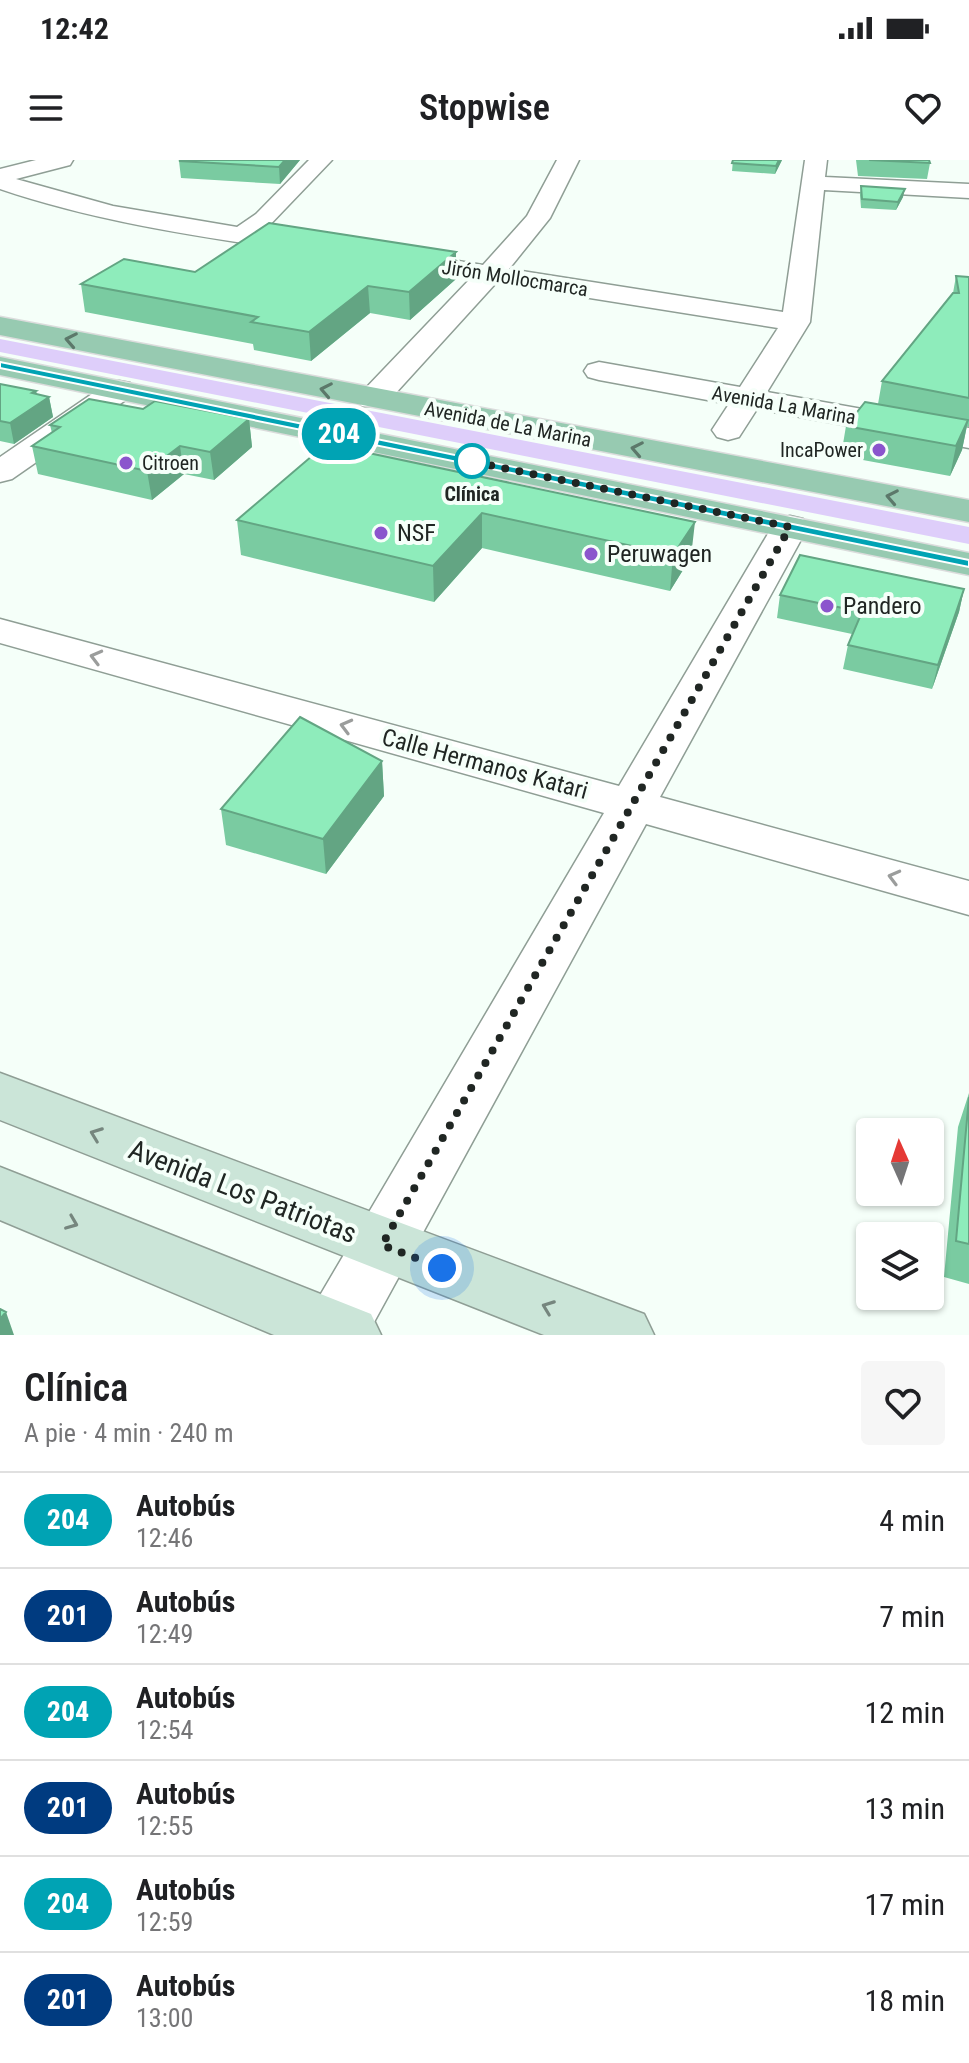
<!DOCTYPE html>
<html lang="es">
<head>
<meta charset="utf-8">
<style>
  :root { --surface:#fff; --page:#f6f6f6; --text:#202124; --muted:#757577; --line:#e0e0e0 }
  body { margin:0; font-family:"Roboto Condensed",sans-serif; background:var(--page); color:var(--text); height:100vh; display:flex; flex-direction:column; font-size:30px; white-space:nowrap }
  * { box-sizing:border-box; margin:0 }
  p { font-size:26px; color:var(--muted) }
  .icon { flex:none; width:44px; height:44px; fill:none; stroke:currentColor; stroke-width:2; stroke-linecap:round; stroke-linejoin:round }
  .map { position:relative; height:1175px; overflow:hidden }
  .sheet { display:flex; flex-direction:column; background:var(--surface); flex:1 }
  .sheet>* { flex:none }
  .badge { padding:0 16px; border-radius:26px; font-size:28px; line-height:52px }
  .needle { width:52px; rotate:357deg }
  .tools { position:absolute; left:856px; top:958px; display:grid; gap:16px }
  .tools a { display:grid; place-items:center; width:88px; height:88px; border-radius:8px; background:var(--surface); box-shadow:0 2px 6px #0004; font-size:40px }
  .you { position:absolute; width:40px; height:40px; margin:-20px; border:6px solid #fff; border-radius:50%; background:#1a73e8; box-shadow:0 0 0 12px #1a73e833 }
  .map>.badge { position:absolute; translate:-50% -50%; box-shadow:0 0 0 4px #fff }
  .round { display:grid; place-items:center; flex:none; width:84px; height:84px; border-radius:8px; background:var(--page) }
  .headline { display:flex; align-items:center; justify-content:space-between; height:136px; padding:0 24px }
  h1 { font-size:38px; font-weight:600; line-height:60px }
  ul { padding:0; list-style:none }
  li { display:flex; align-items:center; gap:24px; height:96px; padding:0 24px; border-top:2px solid var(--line) }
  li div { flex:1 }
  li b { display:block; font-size:30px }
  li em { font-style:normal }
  li .badge { min-width:88px; font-weight:700; text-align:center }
  .status { display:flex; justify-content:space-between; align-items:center; height:56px; padding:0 40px; background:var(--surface); direction:ltr }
  .status svg { height:22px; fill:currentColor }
  header { display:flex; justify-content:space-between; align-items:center; height:104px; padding:0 24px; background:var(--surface); font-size:36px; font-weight:600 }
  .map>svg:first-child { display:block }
  .green { fill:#decefa }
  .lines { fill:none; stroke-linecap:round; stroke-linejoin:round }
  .minor-casing { stroke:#8f9e95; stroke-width:3 }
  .secondary-casing { stroke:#8f9e95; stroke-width:3 }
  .primary-casing { stroke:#dbdcdc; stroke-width:3 }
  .minor { fill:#fff; fill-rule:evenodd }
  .secondary { fill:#cbe5d8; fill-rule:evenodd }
  .primary { fill:#97cab1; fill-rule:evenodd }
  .wall { fill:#7acba1 }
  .shaded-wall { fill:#63a583 }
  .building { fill:#8eecbb; stroke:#63a583; stroke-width:2 }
  .oneway { stroke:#5c786a }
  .oneway2 { stroke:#9b9d9c }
  .oneway3 { stroke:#76867e }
  .line { fill:#00a3b4; stroke:#fff; stroke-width:2 }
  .walk { stroke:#202623; stroke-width:8; stroke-dasharray:0 14.4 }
  .poi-dot { fill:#8b55cd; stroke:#f5fff9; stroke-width:3 }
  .stop-dot { fill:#fff; stroke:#00a3b4; stroke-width:4 }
  .labels { text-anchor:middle; stroke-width:8; stroke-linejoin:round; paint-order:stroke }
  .far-street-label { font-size:20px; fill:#202623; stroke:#f5fff9 }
  .far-poi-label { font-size:20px; fill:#202623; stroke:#f5fff9; text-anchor:end }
  .far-stop-label { font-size:20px; font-weight:bold; fill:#202623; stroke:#f5fff9 }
  .poi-label { font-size:24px; fill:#202623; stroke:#f5fff9; text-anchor:start }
  .street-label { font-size:24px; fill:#202623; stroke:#f5fff9 }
  .near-street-label { font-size:28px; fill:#202623; stroke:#f5fff9 }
</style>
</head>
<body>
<div class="status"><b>12:42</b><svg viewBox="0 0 49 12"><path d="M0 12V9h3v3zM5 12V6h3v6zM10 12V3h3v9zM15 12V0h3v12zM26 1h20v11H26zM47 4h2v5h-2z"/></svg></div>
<header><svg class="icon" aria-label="menu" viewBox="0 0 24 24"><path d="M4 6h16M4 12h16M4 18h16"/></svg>Stopwise<svg class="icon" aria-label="heart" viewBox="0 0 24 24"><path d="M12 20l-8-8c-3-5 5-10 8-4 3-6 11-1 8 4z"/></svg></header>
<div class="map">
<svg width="969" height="1175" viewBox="0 0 969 1175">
  <rect width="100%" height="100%" fill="#f5fff9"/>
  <!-- green -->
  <path class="green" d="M 0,179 L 969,367 L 969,384 L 0,192 Z"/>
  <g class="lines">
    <defs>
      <path id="minor" d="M 36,0 L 73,0 L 70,5 L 16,19 L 113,46 L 237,67 L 256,54 L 309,0 L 332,0 L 264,71 L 317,80 L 321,85 L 308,93 C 204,77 100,63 0,29 L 0,9 Z
        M 557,0 L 579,0 L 550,58 L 509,109 L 783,152 L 805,0 L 827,0 L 825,17 L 969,24 L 969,38 L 824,30 L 810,162 L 767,232 L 969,268 L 969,288 L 757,249 L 739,277 L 728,280 L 717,277 L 712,270 L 729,244 L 599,220 L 588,217 L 584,211 L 588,205 L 599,202 L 740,227 L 778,168 L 496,123 L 384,246 L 362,246 L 357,239 L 362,232 L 470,119 L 387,105 L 383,99 L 387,93 L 396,91 L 483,105 L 527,56 Z
        M 119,221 L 130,223 L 134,230 L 130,237 L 12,319 L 0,322 L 0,297 L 108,223 Z
        M 790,356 L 803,359 L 808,367 L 660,637 L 969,721 L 969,755 L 646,664 L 367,1175 L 304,1175 L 302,1170 L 312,1149 L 604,653 L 0,483 L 0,459 L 619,626 L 772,367 L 777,359 Z"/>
      <path id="secondary" d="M 0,913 L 644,1154 L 654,1175 L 544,1175 L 0,960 Z
        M 0,1007 L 371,1154 L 381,1175 L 274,1175 L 0,1060 Z"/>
      <path id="primary" d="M 0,157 L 969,340 L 969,362 L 0,175 Z
        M 0,197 L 969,393 L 969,415 L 0,215 Z"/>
    </defs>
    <!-- minor casing -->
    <use href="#minor" class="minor-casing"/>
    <!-- secondary casing -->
    <use href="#secondary" class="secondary-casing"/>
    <!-- primary casing -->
    <use href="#primary" class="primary-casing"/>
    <!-- minor -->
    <use href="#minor" class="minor"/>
    <!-- secondary -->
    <use href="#secondary" class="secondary"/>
    <!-- primary -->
    <use href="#primary" class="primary"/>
  </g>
  <!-- wall -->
  <path class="wall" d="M 182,0 L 300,0 L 280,24 L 181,18 L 179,1 Z
    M 733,0 L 782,0 L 775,14 L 732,11 Z
    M 856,0 L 929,0 L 930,3 L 927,19 L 858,16 Z
    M 861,26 L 903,37 L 896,50 L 861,48 L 860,35 Z
    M 195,112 L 456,119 L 410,160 L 370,153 L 311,201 L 254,190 L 253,184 L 85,152 L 81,124 Z
    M 956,116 L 969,117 L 969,267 L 967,266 L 962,290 L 950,316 L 841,296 L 846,266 L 878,244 L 882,221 L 953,133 Z
    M 0,224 L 36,231 L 37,234 L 49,237 L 53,257 L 14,284 L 0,281 Z
    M 143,249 L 249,259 L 252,287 L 214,320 L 184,314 L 152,340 L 38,314 L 32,286 L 52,273 L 50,265 Z
    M 326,284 L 691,397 L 670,431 L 482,388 L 434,442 L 241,395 L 237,360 Z
    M 964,429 L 959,452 L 932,529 L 843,509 L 848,485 L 852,474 L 777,458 L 780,435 Z
    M 382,601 L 384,636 L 326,714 L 226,685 L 221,649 Z
    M 969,933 L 969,1124 L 944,1117 L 958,967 Z"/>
  <!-- shaded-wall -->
  <path class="shaded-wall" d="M 285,0 L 300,0 L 280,24 L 279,7 Z
    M 779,0 L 782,0 L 775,14 L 776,6 Z
    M 905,29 L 903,37 L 896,50 L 898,42 Z
    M 456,92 L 456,119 L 410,160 L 409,132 Z
    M 368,126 L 370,153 L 311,201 L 309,172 Z
    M 36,231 L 38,244 L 49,237 L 53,257 L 14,284 L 10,263 L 32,233 Z
    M 249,259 L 252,287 L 214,320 L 210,292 Z
    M 968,260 L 962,290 L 950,316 L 956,286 Z
    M 180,286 L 184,314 L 152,340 L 147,311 Z
    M 482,353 L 482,388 L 434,442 L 433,406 Z
    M 695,362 L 691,397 L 670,431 L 673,395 Z
    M 964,429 L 959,452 L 932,529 L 938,505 Z
    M 382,601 L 384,636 L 326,714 L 323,679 Z
    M 6,1152 L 14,1175 L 0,1175 L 0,1159 Z"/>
  <!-- building -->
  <path class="building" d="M 182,0 L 285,0 L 279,7 L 179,1 Z
    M 733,0 L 779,0 L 776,6 L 732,3 Z
    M 869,0 L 929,0 L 930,3 Z
    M 861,26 L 905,29 L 898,42 L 862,39 Z
    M 269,63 L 456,92 L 409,132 L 368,126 L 309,172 L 251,162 L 258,157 L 81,124 L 124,99 L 195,112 Z
    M 956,116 L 969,117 L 969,238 L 882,221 L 953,133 L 959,133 Z
    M 0,224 L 36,231 L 32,233 L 49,237 L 10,263 L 0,261 Z
    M 89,239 L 143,249 L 155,241 L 249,259 L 210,292 L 180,286 L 147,311 L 32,286 L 60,267 L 50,265 Z
    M 865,242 L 968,260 L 956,286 L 846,266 Z
    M 326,284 L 695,362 L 673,395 L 482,353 L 433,406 L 237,360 Z
    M 800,395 L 964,429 L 938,505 L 848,485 L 862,452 L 780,435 Z
    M 300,557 L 382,601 L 323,679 L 221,649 Z
    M 969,937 L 969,1084 L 956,1081 Z
    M 0,1149 L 6,1152 L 0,1159 Z"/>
  <!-- one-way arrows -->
  <defs><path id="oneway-chevron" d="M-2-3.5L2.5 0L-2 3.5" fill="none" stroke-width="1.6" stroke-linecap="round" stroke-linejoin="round" transform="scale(2)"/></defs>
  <g class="oneway">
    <use href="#oneway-chevron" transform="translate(71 180) rotate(-169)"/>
    <use href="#oneway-chevron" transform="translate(326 230) rotate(-169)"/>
    <use href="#oneway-chevron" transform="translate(637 289) rotate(-169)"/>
    <use href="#oneway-chevron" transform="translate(892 337) rotate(-169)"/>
  </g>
  <g class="oneway2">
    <use href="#oneway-chevron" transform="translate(96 497) rotate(-165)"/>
    <use href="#oneway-chevron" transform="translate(346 566) rotate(-165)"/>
    <use href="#oneway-chevron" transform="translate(894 717) rotate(-165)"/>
  </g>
  <g class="oneway3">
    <use href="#oneway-chevron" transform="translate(96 974) rotate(-159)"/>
    <use href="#oneway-chevron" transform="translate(72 1063) rotate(22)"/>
    <use href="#oneway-chevron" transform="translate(548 1147) rotate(-159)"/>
  </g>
  <!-- line -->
  <path class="line" d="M 0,202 L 969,400 L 969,407 L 0,208 Z"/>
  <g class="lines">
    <!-- walk -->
    <path class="walk" d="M 442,1108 L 382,1085 L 790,367 L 469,301 L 472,301"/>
  </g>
  <!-- markers -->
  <g class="poi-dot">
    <circle cx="879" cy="290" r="8"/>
    <circle cx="126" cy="303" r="8"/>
    <circle cx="381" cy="373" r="8"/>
    <circle cx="591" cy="394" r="8"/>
    <circle cx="827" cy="446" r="8"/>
  </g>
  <circle class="stop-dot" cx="472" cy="301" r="16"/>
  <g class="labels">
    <!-- far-street labels -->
    <g class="far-street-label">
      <text transform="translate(515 118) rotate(9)" y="7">Jirón Mollocmarca</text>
      <text transform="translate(784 245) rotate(10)" y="7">Avenida La Marina</text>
      <text transform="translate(508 264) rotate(11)" y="7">Avenida de La Marina</text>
    </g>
    <!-- far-poi labels -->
    <g class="far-poi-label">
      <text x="863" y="297">IncaPower</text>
      <text x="142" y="310" text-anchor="start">Citroen</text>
    </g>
    <!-- far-stop labels -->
    <g class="far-stop-label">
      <text x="472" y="341">Clínica</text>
    </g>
    <!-- poi labels -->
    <g class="poi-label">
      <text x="397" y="381">NSF</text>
      <text x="607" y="402">Peruwagen</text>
      <text x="843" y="454">Pandero</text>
    </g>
    <!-- street labels -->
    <g class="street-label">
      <text transform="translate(485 604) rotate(15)" y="8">Calle Hermanos Katari</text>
    </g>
    <!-- near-street labels -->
    <g class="near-street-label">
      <text transform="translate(243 1031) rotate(21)" y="10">Avenida Los Patriotas</text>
    </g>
  </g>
</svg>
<div class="tools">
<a><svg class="needle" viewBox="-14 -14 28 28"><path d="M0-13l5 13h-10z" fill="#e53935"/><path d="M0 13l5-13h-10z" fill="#757577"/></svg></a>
<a><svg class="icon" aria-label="layers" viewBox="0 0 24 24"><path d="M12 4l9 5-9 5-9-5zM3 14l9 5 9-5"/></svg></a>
</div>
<div class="you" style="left:442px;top:1108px"></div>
<b class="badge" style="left:339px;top:274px;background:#00a3b4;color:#fff">204</b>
</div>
<section class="sheet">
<div class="headline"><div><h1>Clínica</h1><p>A pie · 4 min · 240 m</p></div><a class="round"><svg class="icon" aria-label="heart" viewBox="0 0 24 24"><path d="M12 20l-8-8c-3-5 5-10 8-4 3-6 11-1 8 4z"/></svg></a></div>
<ul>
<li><span class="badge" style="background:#00a3b4;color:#fff">204</span><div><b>Autobús</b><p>12:46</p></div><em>4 min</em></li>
<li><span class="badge" style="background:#003b80;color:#fff">201</span><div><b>Autobús</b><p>12:49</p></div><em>7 min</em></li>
<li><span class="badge" style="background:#00a3b4;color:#fff">204</span><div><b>Autobús</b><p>12:54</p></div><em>12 min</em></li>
<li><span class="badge" style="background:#003b80;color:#fff">201</span><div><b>Autobús</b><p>12:55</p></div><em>13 min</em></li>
<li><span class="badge" style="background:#00a3b4;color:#fff">204</span><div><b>Autobús</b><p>12:59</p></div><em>17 min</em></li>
<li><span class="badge" style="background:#003b80;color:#fff">201</span><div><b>Autobús</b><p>13:00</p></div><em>18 min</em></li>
</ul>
</section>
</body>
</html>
